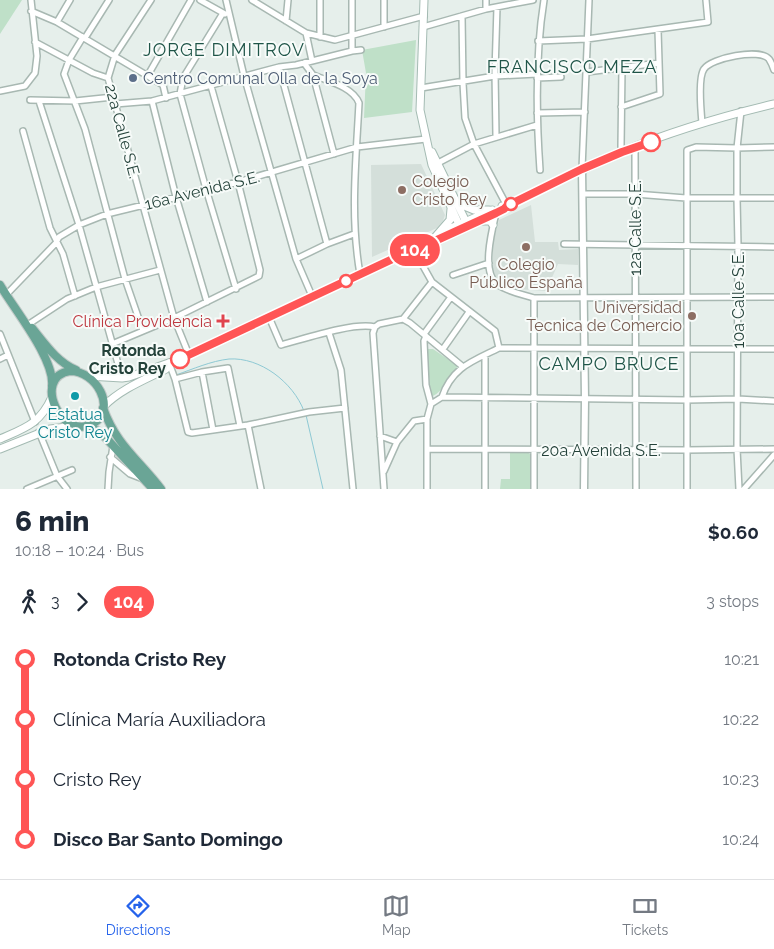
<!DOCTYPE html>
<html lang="en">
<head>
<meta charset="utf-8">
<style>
  :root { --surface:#fff; --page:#f2f2f3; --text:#1f2937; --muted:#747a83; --line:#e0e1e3; --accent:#2563eb }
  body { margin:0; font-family:Raleway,sans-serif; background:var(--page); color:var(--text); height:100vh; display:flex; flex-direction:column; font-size:19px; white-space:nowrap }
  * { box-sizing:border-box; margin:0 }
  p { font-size:16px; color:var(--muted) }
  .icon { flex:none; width:28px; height:28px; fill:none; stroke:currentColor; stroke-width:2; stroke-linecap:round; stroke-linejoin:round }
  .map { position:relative; height:489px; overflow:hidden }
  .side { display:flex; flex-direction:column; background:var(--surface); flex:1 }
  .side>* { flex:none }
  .badge { padding:0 10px; border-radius:16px; font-size:18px; line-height:32px }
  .map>.badge { position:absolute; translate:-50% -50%; box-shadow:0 0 0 2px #fff }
  .legs { display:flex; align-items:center; gap:8px; height:55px; padding:0 15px; font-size:16px }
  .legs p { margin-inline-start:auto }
  .headline { display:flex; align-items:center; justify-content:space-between; height:85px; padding:0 15px }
  h1 { font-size:28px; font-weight:800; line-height:38px }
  ul { padding:0 15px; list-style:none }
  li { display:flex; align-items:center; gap:18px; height:60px; font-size:19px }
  li i { display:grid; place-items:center; width:8px; height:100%; margin:0 6px; background:currentColor }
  li i::after { content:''; width:12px; height:12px; margin:-6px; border:4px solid; border-radius:50%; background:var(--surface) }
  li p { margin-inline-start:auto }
  li:first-child i { background:linear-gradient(#0000 50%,currentColor 0) }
  li:last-child i { background:linear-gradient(currentColor 50%,#0000 0) }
  .menu { display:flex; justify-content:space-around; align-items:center; height:70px; border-top:1px solid var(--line); background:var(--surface); font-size:14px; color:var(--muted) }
  .menu a { display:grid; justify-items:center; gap:2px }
  .menu .on { color:var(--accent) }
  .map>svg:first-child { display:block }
  .built { fill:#d4dfda }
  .green { fill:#bfe0c8 }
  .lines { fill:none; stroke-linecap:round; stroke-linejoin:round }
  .stream { stroke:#8ec9d4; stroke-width:1 }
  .minor-casing { stroke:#a8b8b2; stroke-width:8 }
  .tertiary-casing { stroke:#a8b8b2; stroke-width:9 }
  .secondary-casing { stroke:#a4bbb3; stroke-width:9 }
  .primary-casing { stroke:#c2cac8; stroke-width:10 }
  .minor { stroke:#fff; stroke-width:5 }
  .tertiary { stroke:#fff; stroke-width:6 }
  .secondary { stroke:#fff; stroke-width:7 }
  .primary { stroke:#6aa596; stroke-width:8 }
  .line-1-casing { stroke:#fff; stroke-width:11 }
  .line-1 { stroke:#f55; stroke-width:8 }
  .service-dot { fill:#5c6f8a; stroke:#f7fbf9; stroke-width:2 }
  .stop-1-dot { fill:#fff; stroke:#f55; stroke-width:2.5 }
  .education-dot { fill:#8d6e63; stroke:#f7fbf9; stroke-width:2 }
  .health-dot { fill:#e0444e; stroke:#f7fbf9; stroke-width:2 }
  .culture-dot { fill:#0f9aa8; stroke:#f7fbf9; stroke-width:2 }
  .labels { text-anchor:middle; stroke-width:4; stroke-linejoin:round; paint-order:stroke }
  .service-label { font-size:16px; fill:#4e5e75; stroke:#f7fbf9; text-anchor:start }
  .street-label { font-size:16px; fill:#24423a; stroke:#f7fbf9 }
  .education-label { font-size:16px; fill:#785e54; stroke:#f7fbf9; text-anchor:start }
  .health-label { font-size:16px; fill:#be3a42; stroke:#f7fbf9; text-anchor:end }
  .stop-label { font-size:16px; font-weight:bold; fill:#24423a; stroke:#f7fbf9; text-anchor:end }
  .culture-label { font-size:16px; fill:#0d838f; stroke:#f7fbf9 }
  .neighbourhood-label { font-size:18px; letter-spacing:1px; fill:#1f5548; stroke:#f7fbf9 }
</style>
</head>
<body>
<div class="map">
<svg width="774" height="489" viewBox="0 0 774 489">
  <rect width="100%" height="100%" fill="#e6efeb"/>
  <!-- built -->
  <path class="built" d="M 421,164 L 445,215 L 443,221 L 437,228 L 372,257 L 371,165 Z
    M 531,205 L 535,242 L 558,242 L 559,250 L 578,249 L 578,265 L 558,264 L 546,291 L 516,289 L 499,282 L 493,275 L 493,242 L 499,220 Z"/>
  <!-- green -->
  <path class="green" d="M 0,0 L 22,0 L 0,34 Z
    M 416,40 L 412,112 L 364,118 L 366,73 L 362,50 Z
    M 427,349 L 433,349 L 458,366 C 451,375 442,392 433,396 L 430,390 Z
    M 527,452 L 530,454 L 531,489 L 500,489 L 501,479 L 510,479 L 510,453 Z"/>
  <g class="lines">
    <!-- stream -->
    <path class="stream" d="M 176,375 C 193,369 211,361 229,359 C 260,357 293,382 304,411
      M 306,415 L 323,489"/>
    <defs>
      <path id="minor" d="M 151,0 L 115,55 L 108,78 L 174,318 L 189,355
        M 200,0 L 225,14
        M 226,0 L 244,76 L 296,259 L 312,296
        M 252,0 L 306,33 L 335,40 L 424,16
        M 352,0 L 352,51
        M 384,0 L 384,27
        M 486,0 L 486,9
        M 31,11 L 57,22 L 163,85 L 166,98
        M 223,13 L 183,78 L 180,94 L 206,189 L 236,289
        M 462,16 L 463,83 L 465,118 L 474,144 L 507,206
        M 286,21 L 288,0
        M 57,22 L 70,0
        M 423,27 L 486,9 L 533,0
        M 306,33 L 312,61
        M 83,37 L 69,60 L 64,74 L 85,129 L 125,279 L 143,331
        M 320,37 L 320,0
        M 85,38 L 109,0
        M 538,41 L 587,39 L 708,22 L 706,0
        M 35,42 L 93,73 L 108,78
        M 304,63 L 313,75 L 334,154
        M 279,67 L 327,244
        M 622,68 L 621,146 L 622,152
        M 587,72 L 659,63
        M 148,75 L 191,0
        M 313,75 C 328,81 353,87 359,103 C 356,161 350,217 360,274
        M 537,78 L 561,77
        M 421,88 L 495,76 L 537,74
        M 0,91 L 25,86 L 35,73 L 37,56 L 31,0
        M 30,100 L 75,101 L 113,97
        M 39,101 L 79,225 L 122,378
        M 152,101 L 176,197 L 207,302
        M 115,104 L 152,101 L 279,67 L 296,65 L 352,51 L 361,50
        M 621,107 L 660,94 L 658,30
        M 537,113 L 585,112
        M 702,123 C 701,112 698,77 704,69 C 711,58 760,48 769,59 C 771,62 773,67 774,70
        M 23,131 L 50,228 L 63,254 L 75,296
        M 496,136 L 495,72 L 497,7
        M 635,147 L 636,489
        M 438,163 L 474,144 L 537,125
        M 582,169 L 589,0
        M 540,170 C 536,113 535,56 544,0
        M 583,194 L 635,194 L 686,198 L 774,198
        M 496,213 C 492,230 481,272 497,284 C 508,292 521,294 534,298 L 774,297
        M 564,244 L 774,247
        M 414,250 L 432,282 L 495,331 L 499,348
        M 296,259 L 327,244 L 354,234
        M 453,275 L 489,263
        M 6,295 L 56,243 L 59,237 L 79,225 L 107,214 L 238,182 L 357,147 L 426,139
        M 534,298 L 534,489
        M 269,317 L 281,345 C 304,339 353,322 375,327 L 379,324 L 403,319 L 410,323 L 462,366
        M 403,319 L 432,282
        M 29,324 L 67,299 L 96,287 L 160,270
        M 375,327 L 373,333 L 384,489
        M 329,333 L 341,370 L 353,489
        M 0,334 L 35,422
        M 424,334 L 451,297
        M 426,336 L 424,341 L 426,385 L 431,404 L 427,419 L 427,489
        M 112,344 L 174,318 L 259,276 L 260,270 L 238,182 L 211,86
        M 443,349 L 469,312
        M 0,359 L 8,355
        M 169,363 L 175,379 L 188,432 L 192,433 L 248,425 L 261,489
        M 202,372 L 213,430
        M 175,379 L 202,372 L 228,368 L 240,426
        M 442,397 C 452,367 473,361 499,348 L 774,349
        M 431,404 L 442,397 L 687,400 L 738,399 L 774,401
        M 248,425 L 309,412 L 345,408
        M 39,432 L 57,476 L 67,489
        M 380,436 L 397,442
        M 427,449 L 687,450 L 774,449
        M 110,457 L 130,474 L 143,479
        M 384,471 L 397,442 L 414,421 L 427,419
        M 27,489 L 72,470
        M 108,489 L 109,472 L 113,446
        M 485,489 L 485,355
        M 687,489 L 687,150 L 696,147 L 737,148 L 774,147
        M 739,489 L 737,449 L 738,246 L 737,198 L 737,148 L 741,111
        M 744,489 L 774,455"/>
      <path id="tertiary" d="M 582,169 L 585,399 L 584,489"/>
      <path id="secondary" d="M 424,0 L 420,110 L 432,165 L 460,227
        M 432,152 L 468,226
        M 457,203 L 474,210 L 489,210
        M 502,206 L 507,206 C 545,188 582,169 621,152 C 670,132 723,116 774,104
        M 483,221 L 490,221 L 493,225
        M 442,232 L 492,210
        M 436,236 L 450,220 L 451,209
        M 88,376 L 122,378 L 129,377 L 180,359 L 433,240 L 437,240 L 504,209 L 507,206
        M 104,406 C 121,389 144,380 166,369 L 169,363
        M 0,439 C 25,428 40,424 52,397
        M 0,449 L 50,429 L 75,426"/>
      <path id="primary" d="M 0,285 C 14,309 55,359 52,386
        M 32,328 C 45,344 57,362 76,370
        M 70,371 C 96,371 117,408 94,423 C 62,443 31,377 70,371 Z
        M 103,408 C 116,445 139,460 161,489
        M 86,426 L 98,431 L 106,438 L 153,489"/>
    </defs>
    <!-- minor casing -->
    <use href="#minor" class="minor-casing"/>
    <!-- tertiary casing -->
    <use href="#tertiary" class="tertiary-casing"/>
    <!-- secondary casing -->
    <use href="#secondary" class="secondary-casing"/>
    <!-- primary casing -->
    <use href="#primary" class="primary-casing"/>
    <!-- minor -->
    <use href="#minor" class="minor"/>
    <!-- tertiary -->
    <use href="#tertiary" class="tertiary"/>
    <!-- secondary -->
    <use href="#secondary" class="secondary"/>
    <!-- primary -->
    <use href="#primary" class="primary"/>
  </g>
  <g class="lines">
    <defs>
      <path id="line-1" d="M 180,359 L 433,240 L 437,240 L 496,213 L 504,209 L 507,206 L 582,169 L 622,152 L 651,142"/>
    </defs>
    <!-- line-1 casing -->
    <use href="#line-1" class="line-1-casing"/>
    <!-- line-1 -->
    <use href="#line-1" class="line-1"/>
  </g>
  <!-- markers -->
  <circle class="service-dot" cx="133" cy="78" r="5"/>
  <g class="stop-1-dot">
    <circle cx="651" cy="142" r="9"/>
    <circle cx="511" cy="204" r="6"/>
    <circle cx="346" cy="281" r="6"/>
    <circle cx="180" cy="359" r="9"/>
  </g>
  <g class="education-dot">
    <circle cx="402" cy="190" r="5"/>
    <circle cx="526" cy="247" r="5"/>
    <circle cx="692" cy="316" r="5"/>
  </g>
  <path class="health-dot" d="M220.5 313.5h5v5h5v5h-5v5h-5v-5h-5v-5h5z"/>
  <circle class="culture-dot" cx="75" cy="396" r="5"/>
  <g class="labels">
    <!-- service labels -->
    <g class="service-label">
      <text x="143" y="84">Centro Comunal Olla de la Soya</text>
    </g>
    <!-- street labels -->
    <g class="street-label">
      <text transform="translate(123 131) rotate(75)" y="6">22a Calle S.E.</text>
      <text transform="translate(202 190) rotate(-14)" y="6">16a Avenida S.E.</text>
      <text transform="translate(635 228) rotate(-90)" y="6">12a Calle S.E.</text>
      <text transform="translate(738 300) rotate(-90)" y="6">10a Calle S.E.</text>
      <text x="601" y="456">20a Avenida S.E.</text>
    </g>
    <!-- education labels -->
    <g class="education-label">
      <text x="412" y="187">Colegio<tspan x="412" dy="18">Cristo Rey</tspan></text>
      <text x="526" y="270" text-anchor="middle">Colegio<tspan x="526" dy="18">Público España</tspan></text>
      <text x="682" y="313" text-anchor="end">Universidad<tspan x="682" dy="18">Tecnica de Comercio</tspan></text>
    </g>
    <!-- health labels -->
    <g class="health-label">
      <text x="212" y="327">Clínica Providencia</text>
    </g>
    <!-- stop labels -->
    <g class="stop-label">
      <text x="166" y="356">Rotonda<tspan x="166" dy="18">Cristo Rey</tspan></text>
    </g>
    <!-- culture labels -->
    <g class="culture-label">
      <text x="75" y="420">Estatua<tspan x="75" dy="18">Cristo Rey</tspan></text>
    </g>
    <!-- neighbourhood labels -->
    <g class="neighbourhood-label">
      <text x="224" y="56">JORGE DIMITROV</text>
      <text x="572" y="73">FRANCISCO MEZA</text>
      <text x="609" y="370">CAMPO BRUCE</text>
    </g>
  </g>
</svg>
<b class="badge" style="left:415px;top:250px;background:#f55;color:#fff">104</b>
</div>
<section class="side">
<div class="headline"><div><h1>6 min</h1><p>10:18 – 10:24 · Bus</p></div><b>$0.60</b></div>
<div class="legs"><svg class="icon" aria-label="walk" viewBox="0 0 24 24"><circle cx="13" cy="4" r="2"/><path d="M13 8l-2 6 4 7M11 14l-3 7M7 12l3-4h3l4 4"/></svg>3<svg class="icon" aria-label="forward" viewBox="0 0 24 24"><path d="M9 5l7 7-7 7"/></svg><b class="badge" style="background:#f55;color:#fff">104</b><p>3 stops</p></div>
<ul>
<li><i style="color:#f55"></i><b>Rotonda Cristo Rey</b><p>10:21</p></li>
<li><i style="color:#f55"></i><span>Clínica María Auxiliadora</span><p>10:22</p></li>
<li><i style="color:#f55"></i><span>Cristo Rey</span><p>10:23</p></li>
<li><i style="color:#f55"></i><b>Disco Bar Santo Domingo</b><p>10:24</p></li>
</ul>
</section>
<nav class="menu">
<a class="on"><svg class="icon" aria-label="directions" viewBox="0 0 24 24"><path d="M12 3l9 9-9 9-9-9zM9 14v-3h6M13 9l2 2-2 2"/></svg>Directions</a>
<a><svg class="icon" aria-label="map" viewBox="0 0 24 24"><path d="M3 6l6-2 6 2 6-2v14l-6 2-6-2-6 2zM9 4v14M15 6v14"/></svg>Map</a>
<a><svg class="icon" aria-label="tickets" viewBox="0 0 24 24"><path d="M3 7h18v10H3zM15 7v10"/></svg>Tickets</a>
</nav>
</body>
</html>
